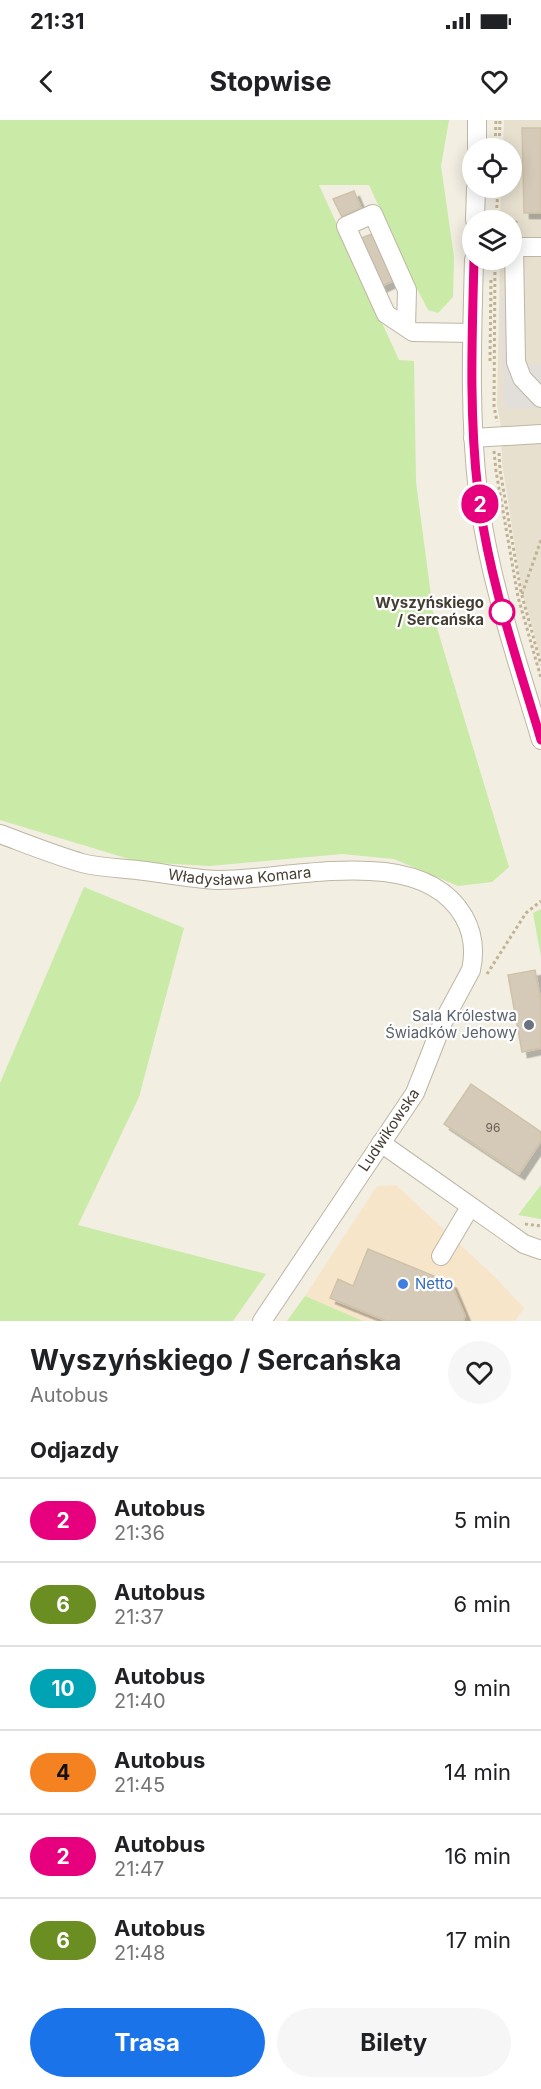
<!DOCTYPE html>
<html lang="pl">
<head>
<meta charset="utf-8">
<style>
  :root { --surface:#fff; --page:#f6f6f6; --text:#202124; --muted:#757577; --line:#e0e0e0; --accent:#1a73e8 }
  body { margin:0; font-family:Inter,sans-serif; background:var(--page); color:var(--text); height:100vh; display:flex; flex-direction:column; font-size:22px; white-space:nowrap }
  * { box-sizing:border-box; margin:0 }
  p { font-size:20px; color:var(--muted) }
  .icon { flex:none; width:33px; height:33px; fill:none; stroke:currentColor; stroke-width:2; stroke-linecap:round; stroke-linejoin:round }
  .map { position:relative; height:1201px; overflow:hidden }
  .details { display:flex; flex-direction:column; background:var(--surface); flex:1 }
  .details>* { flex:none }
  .badge { padding:0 12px; border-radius:20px; font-size:21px; line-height:39px }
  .tools { position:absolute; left:462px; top:18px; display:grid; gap:12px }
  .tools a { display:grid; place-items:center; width:60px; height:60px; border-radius:50%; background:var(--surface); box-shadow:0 3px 15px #0003; font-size:30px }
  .map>.badge { position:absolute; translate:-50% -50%; box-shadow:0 0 0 3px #fff }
  h2 { padding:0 30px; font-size:22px; line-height:54px }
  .round { display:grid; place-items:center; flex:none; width:63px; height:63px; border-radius:32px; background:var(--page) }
  .headline { display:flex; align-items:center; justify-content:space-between; height:102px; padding:0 30px }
  h1 { font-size:28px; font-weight:700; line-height:45px }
  .button { display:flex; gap:12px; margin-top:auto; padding:12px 30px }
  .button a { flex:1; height:69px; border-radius:36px; background:var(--accent); color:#fff; font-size:24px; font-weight:700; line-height:69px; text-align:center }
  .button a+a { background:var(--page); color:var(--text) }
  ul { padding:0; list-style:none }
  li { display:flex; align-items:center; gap:18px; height:84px; padding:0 30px; border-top:2px solid var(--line) }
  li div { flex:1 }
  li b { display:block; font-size:22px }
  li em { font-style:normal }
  li .badge { min-width:66px; font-weight:700; text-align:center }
  .status { display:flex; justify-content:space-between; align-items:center; height:42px; padding:0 30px; background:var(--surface); direction:ltr }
  .status svg { height:16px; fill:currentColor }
  header { display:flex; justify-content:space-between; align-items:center; height:78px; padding:0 30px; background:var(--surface); font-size:27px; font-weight:700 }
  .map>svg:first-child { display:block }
  .residential { fill:#e7e0cf }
  .commercial { fill:#f7e5ca }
  .green { fill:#caeaa7 }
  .parking { fill:#e2dfdb }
  .building { fill:#d4cab7; stroke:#d0c2a9; stroke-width:1.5; filter:url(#shadow) }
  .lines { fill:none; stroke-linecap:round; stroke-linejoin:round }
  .minor-casing { stroke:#beb6a4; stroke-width:20 }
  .path { stroke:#c1b294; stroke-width:3; stroke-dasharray:3 3; stroke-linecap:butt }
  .minor { stroke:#fff; stroke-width:18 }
  .line-casing { stroke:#fff; stroke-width:14 }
  .line { stroke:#e6007e; stroke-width:9 }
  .stop-dot { fill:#fff; stroke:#e6007e; stroke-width:3 }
  .worship-dot { fill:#6b7280; stroke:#fff; stroke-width:2 }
  .shop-dot { fill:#3f7fe0; stroke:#fff; stroke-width:2 }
  .labels { text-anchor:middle; stroke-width:4.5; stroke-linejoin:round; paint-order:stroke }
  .number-label { font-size:12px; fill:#686053 }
  .stop-label { font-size:15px; font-weight:bold; fill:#443d32; stroke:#fff; text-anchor:end }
  .street-label { font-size:15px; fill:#443d32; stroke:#fff }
  .worship-label { font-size:15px; fill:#5b616d; stroke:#fff; text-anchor:end }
  .shop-label { font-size:15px; fill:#366cbe; stroke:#fff; text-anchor:start }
</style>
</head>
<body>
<div class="status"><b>21:31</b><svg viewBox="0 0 49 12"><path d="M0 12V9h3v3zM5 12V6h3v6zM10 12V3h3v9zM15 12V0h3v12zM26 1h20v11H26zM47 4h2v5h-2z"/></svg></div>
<header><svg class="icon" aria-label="back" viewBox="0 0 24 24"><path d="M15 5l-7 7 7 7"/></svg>Stopwise<svg class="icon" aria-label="heart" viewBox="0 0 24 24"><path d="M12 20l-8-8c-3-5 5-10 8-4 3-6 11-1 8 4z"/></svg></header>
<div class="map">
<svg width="541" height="1201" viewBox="0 0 541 1201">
  <defs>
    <filter id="shadow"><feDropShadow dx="5.5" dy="5.5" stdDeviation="0" flood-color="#0004"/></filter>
  </defs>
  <rect width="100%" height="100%" fill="#f2eee2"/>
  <!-- residential -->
  <path class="residential" d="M 504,0 L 541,0 L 541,538 L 522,471 L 502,343 L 501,307 L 497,285 L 500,140 L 512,140 L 512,100 L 500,100 L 501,68 L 512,68 L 512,28 L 503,28 Z"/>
  <!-- commercial -->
  <path class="commercial" d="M 396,1065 L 494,1156 L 524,1188 L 515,1201 L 363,1201 L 305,1176 L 377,1066 Z"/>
  <!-- green -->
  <path class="green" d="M 0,0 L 449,0 L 441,46 L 454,137 L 453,177 L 438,193 L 428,190 L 413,161 L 369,65 L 319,65 L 399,240 L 414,241 L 416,362 L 434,498 L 509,747 L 492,762 L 458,766 L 394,739 L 342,734 L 210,746 L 139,742 L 0,700 Z
    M 84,767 L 184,808 L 139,977 L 78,1105 L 266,1154 L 233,1201 L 0,1201 L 0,963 Z
    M 541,789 L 541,837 L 533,793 Z
    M 541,1065 L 541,1099 L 518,1095 Z
    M 305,1176 L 363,1201 L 287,1201 Z"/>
  <!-- parking -->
  <path class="parking" d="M 501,177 L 523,177 L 525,244 L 541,244 L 541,288 L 505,289 Z"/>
  <!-- building -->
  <path class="building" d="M 522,8 L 541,8 L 541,93 L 524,93 Z
    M 354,71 L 361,88 L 342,97 L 333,79 Z
    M 372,114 L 393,161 L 380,167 L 359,119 Z
    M 535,850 L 541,882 L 541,928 L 522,932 L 508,855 Z
    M 471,964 L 541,1012 L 541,1021 L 519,1054 L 444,1004 Z
    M 368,1129 L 451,1163 L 465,1196 L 463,1201 L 387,1201 L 330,1178 L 338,1159 L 353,1166 Z"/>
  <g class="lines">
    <defs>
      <g id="minor">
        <path d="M 477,28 L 477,0"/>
        <path d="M 475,100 L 476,68"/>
        <path d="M 541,127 L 514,127 L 516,242 L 522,258 L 541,278"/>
        <path d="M 474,140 C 472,218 469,295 478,372 C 488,457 517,539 541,620"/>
        <path d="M 406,207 L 407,170 L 373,94 L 346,106 L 386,194 L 413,212 L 472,213"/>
        <path d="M 473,318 L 541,314"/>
        <path id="s1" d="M 0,714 C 27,724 54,735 82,743 C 101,748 124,748 145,751 C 168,754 193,759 217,760 C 287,761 421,721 464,797 C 473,813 475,832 471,850 L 443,902 L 415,973 L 262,1201"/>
        <path d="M 381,1023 L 524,1124 L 541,1130"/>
        <path d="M 441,1136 L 470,1087"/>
      </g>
    </defs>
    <!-- minor casing -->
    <use href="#minor" class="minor-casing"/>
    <!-- path -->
    <path class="path" d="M 495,28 L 496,0
      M 499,28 L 500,0
      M 496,100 L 498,68
      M 512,113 L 512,109 L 517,101
      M 495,140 L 494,286 L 497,302
      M 490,241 L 491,157
      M 494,331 L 496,351 L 518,477 L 541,558
      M 499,333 L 500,350 L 521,472 L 541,545
      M 522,474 L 541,420
      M 487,854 L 526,793 L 541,781
      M 525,1104 L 541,1106"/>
    <!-- minor -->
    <use href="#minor" class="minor"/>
  </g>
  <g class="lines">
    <defs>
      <path id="line" d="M 474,140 C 472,218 469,295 478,372 C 488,457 517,539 541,620"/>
    </defs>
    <!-- line casing -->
    <use href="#line" class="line-casing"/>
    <!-- line -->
    <use href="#line" class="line"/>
  </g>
  <!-- markers -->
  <circle class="stop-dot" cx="502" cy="492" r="12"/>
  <circle class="worship-dot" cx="529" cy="905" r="6"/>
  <circle class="shop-dot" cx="403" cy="1164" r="6"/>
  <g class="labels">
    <!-- number labels -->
    <g class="number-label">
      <text x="493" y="1012">96</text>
    </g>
    <!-- stop labels -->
    <g class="stop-label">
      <text x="484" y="488">Wyszyńskiego<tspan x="484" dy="17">/ Sercańska</tspan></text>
    </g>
    <!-- street labels -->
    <g class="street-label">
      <text dy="5" stroke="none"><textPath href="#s1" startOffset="246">Władysława Komara</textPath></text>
      <text transform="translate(389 1010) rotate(-56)" y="5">Ludwikowska</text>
    </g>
    <!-- worship labels -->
    <g class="worship-label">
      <text x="517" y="901">Sala Królestwa<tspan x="517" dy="17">Świadków Jehowy</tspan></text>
    </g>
    <!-- shop labels -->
    <g class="shop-label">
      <text x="415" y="1169">Netto</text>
    </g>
  </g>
</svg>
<div class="tools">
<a><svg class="icon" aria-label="locate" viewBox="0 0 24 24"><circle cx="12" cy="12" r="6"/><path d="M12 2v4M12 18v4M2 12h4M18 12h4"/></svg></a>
<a><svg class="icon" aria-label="layers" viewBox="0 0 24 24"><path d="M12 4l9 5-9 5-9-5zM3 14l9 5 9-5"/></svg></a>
</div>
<b class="badge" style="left:480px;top:384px;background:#e6007e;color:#fff">2</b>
</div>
<section class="details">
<div class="headline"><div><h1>Wyszyńskiego / Sercańska</h1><p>Autobus</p></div><a class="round"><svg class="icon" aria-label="heart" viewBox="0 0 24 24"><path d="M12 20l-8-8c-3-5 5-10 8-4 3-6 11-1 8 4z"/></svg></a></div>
<h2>Odjazdy</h2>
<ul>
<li><span class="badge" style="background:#e6007e;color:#fff">2</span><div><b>Autobus</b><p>21:36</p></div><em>5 min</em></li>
<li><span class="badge" style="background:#6b8e23;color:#fff">6</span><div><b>Autobus</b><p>21:37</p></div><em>6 min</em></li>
<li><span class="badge" style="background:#00a3b4;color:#fff">10</span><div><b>Autobus</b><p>21:40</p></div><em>9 min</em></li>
<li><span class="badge" style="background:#f58220;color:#111">4</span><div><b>Autobus</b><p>21:45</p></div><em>14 min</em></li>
<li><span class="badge" style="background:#e6007e;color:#fff">2</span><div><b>Autobus</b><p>21:47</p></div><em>16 min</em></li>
<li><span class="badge" style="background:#6b8e23;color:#fff">6</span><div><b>Autobus</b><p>21:48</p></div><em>17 min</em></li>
</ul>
<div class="button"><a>Trasa</a><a>Bilety</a></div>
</section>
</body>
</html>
